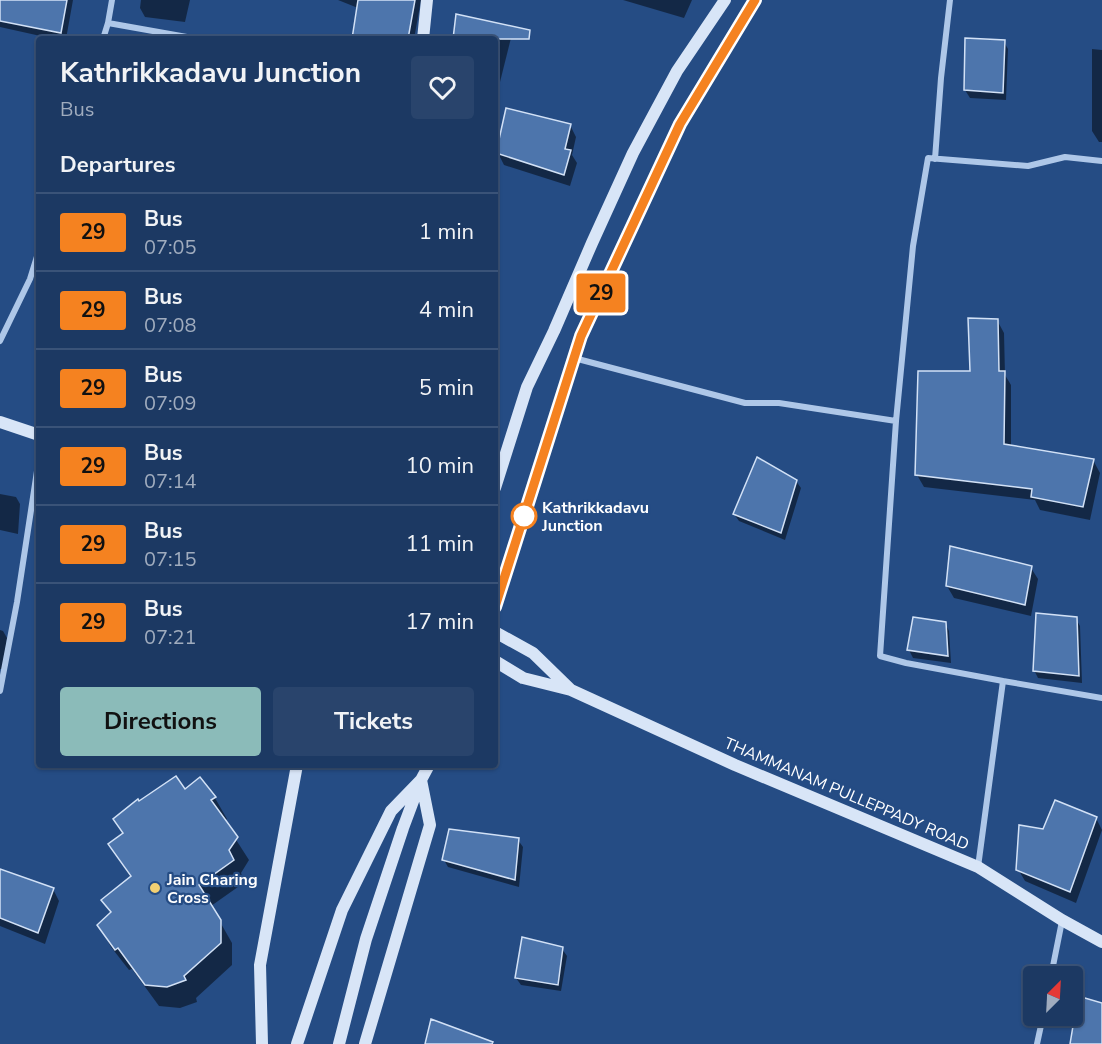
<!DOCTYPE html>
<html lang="en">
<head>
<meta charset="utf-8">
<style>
  :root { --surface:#1c3963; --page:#29446c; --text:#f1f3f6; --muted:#a0acbe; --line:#3a5378; --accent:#8bbbb9 }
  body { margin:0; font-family:"Nunito Sans",sans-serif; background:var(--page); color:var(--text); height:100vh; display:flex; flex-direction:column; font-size:22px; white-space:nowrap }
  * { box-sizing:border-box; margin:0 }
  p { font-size:20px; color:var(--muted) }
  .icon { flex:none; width:33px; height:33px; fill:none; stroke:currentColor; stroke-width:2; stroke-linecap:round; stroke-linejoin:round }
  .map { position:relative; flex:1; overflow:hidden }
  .sheet { position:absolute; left:36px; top:36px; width:462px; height:732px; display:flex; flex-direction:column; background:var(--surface); border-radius:6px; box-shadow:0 2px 4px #0004,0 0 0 2px var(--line) }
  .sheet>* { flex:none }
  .badge { padding:0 12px; border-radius:4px; font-size:21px; line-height:39px }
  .needle { width:39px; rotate:24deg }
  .controls { position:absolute; left:1023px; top:966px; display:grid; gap:12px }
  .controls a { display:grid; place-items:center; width:60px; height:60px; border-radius:6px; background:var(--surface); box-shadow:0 2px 4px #0004,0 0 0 2px var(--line); font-size:30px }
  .map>.badge { position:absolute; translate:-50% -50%; box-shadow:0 0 0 3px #fff }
  h2 { padding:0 24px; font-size:22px; line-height:54px }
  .round { display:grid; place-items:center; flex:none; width:63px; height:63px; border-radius:6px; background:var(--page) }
  .head { display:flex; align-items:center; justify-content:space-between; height:102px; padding:0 24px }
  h1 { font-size:28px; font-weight:700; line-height:45px }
  .action { display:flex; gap:12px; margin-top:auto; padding:12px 24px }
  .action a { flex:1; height:69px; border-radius:6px; background:var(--accent); color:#111; font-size:24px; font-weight:700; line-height:69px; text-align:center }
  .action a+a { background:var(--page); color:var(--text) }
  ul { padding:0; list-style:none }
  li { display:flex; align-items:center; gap:18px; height:78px; padding:0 24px; border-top:2px solid var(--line) }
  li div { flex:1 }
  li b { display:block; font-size:22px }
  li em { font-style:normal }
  li .badge { min-width:66px; font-weight:700; text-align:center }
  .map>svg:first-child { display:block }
  .shadow { fill:#0007 }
  .building { fill:#4d75ac; stroke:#d2e1f6; stroke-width:1.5 }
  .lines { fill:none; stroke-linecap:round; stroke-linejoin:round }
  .street { stroke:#aec7e8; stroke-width:6 }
  .secondary { stroke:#d8e5f7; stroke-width:12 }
  .line-casing { stroke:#fff; stroke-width:14 }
  .line { stroke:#f58220; stroke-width:9 }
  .stop-dot { fill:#fff; stroke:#f58220; stroke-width:3 }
  .poi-dot { fill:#f2d073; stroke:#254c84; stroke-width:2 }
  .labels { text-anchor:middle; stroke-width:4.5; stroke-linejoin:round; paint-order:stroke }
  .stop-label { font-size:16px; font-weight:bold; fill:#fff; stroke:#254c84; text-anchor:start }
  .street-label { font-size:16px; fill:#fff; stroke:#254c84 }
  .poi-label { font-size:16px; font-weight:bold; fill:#fff; stroke:#254c84; text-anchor:start }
</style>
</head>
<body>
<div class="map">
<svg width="1102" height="1044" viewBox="0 0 1102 1044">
  <rect width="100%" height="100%" fill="#254c84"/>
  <!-- shadow -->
  <path class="shadow" d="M 0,0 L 73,0 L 66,39 L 54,39 L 0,27 Z
    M 141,0 L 190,0 L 185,22 L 145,17 L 140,8 Z
    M 338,0 L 421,0 L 414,39 L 353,39 L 358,8 Z
    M 623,0 L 692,0 L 684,18 Z
    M 512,34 L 499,86 L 495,85 L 495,39 L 455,39 Z
    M 1004,42 L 1008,49 L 1006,100 L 970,98 L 965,90 Z
    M 1092,49 L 1102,50 L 1102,142 L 1099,142 L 1092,131 Z
    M 570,125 L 576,137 L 572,155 L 577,163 L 570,186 L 504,165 L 498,153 Z
    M 997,320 L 1004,333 L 1005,375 L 1011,385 L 1011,447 L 1093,460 L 1100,473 L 1090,520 L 1040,510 L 1035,500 L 924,487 L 917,475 Z
    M 796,481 L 801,488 L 785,540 L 739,521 L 734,514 Z
    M 0,494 L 16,497 L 20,504 L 18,534 L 0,530 Z
    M 1031,568 L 1038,579 L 1031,616 L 954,598 L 947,586 Z
    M 1076,619 L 1080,626 L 1082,683 L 1038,678 L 1034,670 Z
    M 945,623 L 949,631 L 951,663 L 913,658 L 909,650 Z
    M 0,630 L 3,631 L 7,638 L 3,669 L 0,669 Z
    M 200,779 L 215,798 L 227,819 L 224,821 L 249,860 L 241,873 L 245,882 L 211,906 L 232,943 L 232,965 L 196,998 L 197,1002 L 180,1008 L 159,1006 L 132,969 L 129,970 L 111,947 L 99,925 L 111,914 L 103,900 L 131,878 L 110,845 L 124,834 L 139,803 L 185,791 Z
    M 1096,818 L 1102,830 L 1076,903 L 1025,881 L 1018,869 L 1044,831 Z
    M 518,840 L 523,847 L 519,887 L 448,867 L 444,860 Z
    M 0,871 L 53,889 L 59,901 L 45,944 L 0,926 Z
    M 562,949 L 567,956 L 561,991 L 521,985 L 516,978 Z"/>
  <!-- building -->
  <path class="building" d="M 0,0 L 67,0 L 61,33 L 0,21 Z
    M 358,0 L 415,0 L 408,39 L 352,39 Z
    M 456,14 L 530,30 L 529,39 L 453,39 Z
    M 965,38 L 1005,40 L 1003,93 L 964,90 Z
    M 506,108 L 571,124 L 565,149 L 571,150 L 564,175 L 496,153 Z
    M 968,318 L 998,319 L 999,371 L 1005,371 L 1004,444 L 1094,459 L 1083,507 L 1031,497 L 1032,489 L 915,475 L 918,371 L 970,371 Z
    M 757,457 L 797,480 L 781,533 L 733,514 Z
    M 950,546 L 1032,566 L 1025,605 L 946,586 Z
    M 1036,613 L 1077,617 L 1079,676 L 1033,671 Z
    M 913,617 L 946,622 L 948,656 L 907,650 Z
    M 176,776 L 185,789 L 200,777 L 216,797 L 211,800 L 238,837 L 229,850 L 234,860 L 199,885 L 221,920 L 221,943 L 184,976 L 186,980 L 167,987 L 145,985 L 118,948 L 115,950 L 97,925 L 111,912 L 101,900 L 131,876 L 108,844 L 123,833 L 113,819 L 138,799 L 139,801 Z
    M 1055,800 L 1097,817 L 1070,892 L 1016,870 L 1019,825 L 1043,829 Z
    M 449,829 L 519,838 L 515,880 L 442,860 Z
    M 0,869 L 54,888 L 38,933 L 0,918 Z
    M 522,937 L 563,947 L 558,985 L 515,978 Z
    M 1078,996 L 1102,1003 L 1102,1044 L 1070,1044 Z
    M 431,1019 L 493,1042 L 492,1044 L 425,1044 Z"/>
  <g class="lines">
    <!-- street -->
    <path class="street" d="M 112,0 L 108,23 L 198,39
      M 103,39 L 108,23
      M 935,159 L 941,78 L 950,0
      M 0,341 L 30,279 L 39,250
      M 574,358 L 745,403 L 779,403 L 896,421
      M 1003,681 L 906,663 L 880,656 L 896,421 L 913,246 L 928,158 L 1028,166 L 1065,157 L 1102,161
      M 0,691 L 17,602 L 39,458
      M 978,867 L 1003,681 L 1102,698
      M 1051,976 L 1062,921
      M 1037,1044 L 1043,1016"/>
    <!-- secondary -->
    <path class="secondary" d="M 423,39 L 427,0
      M 0,422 L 39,435
      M 495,488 L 527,387 L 554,331 L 592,243 L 633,153 L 677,71 L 725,0
      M 495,607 L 581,336 L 680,124 L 755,0
      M 495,632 L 533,653 L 570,689
      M 495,661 L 523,678 L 571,690 L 735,765 L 978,867 L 1062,920 L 1102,942
      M 262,1044 L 260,965 L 297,765
      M 297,1044 L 342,910 L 391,811 L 421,780
      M 339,1044 L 366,939 L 403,828 L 421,780 L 429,765
      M 365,1044 L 430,825 L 421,780"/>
  </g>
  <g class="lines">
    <defs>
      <path id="line" d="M 495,607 L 581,336 L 680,124 L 755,0"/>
    </defs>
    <!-- line casing -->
    <use href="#line" class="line-casing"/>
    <!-- line -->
    <use href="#line" class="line"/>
  </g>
  <!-- markers -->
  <circle class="stop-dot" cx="524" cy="516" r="12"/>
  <circle class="poi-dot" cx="155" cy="888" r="6"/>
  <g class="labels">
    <!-- stop labels -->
    <g class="stop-label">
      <text x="542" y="513">Kathrikkadavu<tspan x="542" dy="18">Junction</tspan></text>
    </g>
    <!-- street labels -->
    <g class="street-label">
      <text transform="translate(847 793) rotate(23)" y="6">THAMMANAM PULLEPPADY ROAD</text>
    </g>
    <!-- poi labels -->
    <g class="poi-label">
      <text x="167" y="885">Jain Charing<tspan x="167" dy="18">Cross</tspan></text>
    </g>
  </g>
</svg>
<div class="controls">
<a><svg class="needle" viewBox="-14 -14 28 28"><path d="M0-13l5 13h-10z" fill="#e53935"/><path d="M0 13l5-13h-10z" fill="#a0acbe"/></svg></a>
</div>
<b class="badge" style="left:601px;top:293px;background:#f58220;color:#111">29</b>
<section class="sheet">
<div class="head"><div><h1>Kathrikkadavu Junction</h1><p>Bus</p></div><a class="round"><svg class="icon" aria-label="heart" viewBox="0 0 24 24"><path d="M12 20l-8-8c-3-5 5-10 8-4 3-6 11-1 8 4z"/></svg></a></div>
<h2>Departures</h2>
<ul>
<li><span class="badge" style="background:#f58220;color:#111">29</span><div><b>Bus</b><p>07:05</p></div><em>1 min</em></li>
<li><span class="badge" style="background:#f58220;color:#111">29</span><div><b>Bus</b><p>07:08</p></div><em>4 min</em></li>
<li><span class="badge" style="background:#f58220;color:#111">29</span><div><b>Bus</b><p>07:09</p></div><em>5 min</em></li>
<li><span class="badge" style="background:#f58220;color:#111">29</span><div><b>Bus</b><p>07:14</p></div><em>10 min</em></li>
<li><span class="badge" style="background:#f58220;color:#111">29</span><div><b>Bus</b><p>07:15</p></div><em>11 min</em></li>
<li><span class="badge" style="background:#f58220;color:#111">29</span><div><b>Bus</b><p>07:21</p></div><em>17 min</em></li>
</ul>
<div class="action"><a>Directions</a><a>Tickets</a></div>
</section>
</div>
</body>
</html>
